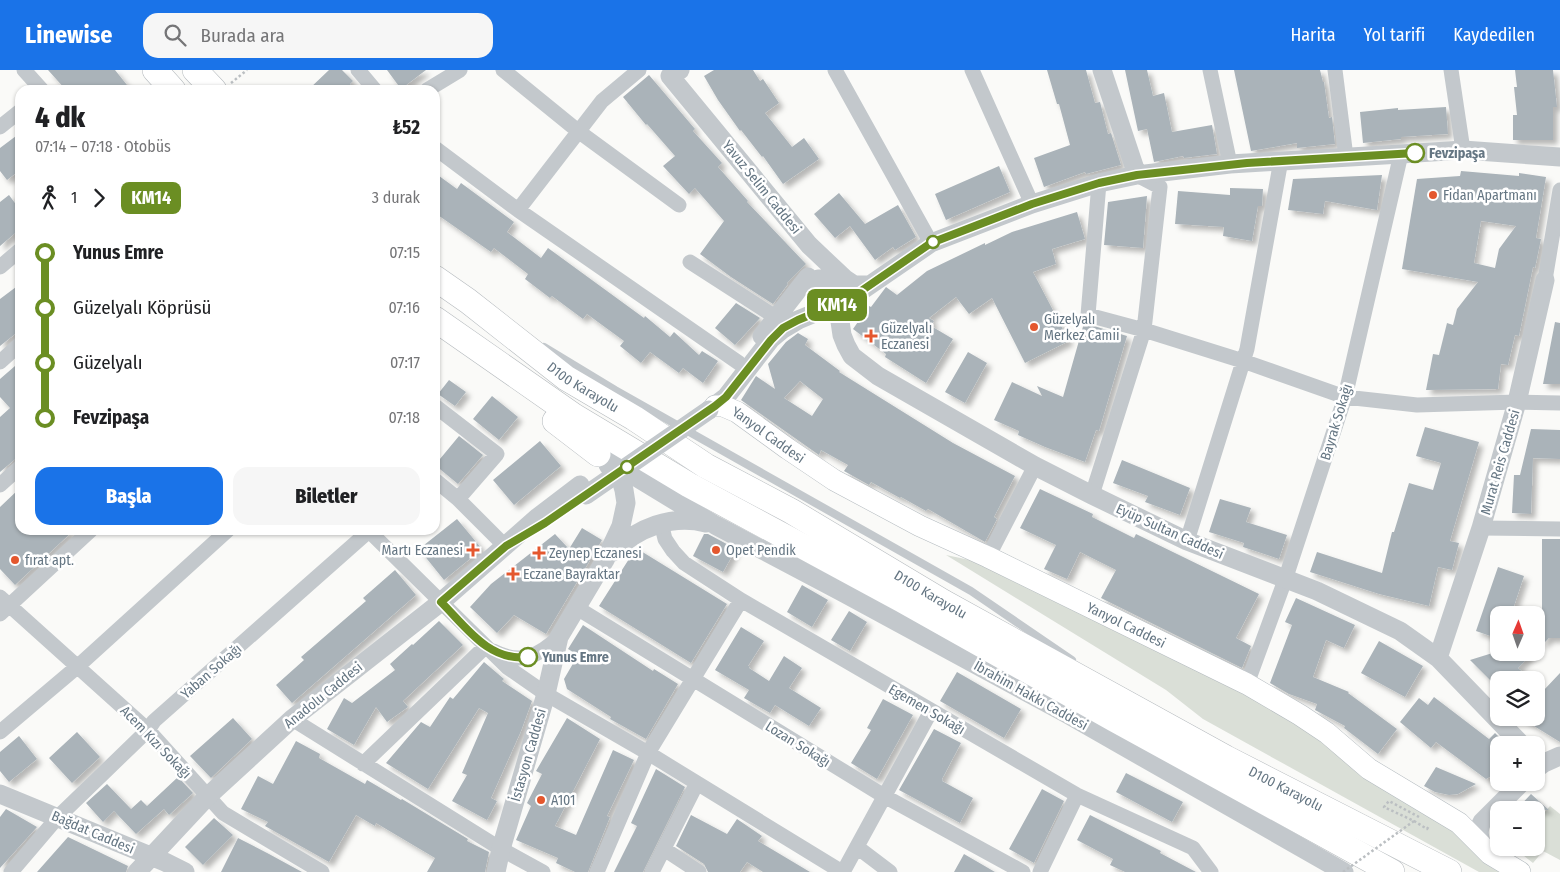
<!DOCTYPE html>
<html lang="tr">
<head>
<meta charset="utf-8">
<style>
  :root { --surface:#fff; --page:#f6f6f6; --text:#202124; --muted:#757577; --accent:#1a73e8 }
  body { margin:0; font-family:"Fira Sans Condensed",sans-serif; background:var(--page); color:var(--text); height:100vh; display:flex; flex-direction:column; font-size:19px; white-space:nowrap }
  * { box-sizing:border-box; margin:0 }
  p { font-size:16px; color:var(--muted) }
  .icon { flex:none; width:28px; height:28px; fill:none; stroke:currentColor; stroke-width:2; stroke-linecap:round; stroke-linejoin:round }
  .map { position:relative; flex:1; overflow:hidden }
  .drawer { position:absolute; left:15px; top:15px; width:425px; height:450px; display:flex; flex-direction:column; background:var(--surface); border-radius:15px; box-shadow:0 1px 4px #0004 }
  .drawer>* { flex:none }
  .badge { padding:0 10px; border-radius:8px; font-size:18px; line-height:32px }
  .needle { width:32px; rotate:2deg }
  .tools { position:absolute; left:1490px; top:536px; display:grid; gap:10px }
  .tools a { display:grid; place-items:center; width:55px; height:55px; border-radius:10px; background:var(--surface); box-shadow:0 1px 4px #0004; font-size:25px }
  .map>.badge { position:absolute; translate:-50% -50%; box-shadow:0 0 0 2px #fff }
  .legs { display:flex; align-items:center; gap:8px; height:55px; padding:0 20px; font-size:16px }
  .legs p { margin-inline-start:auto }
  .summary { display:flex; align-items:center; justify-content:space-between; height:85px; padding:0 20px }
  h1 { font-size:28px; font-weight:800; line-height:38px }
  .action { display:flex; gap:10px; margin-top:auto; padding:10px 20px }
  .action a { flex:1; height:58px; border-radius:15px; background:var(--accent); color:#fff; font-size:20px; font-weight:800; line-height:58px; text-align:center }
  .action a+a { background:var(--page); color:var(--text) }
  ul { padding:0 20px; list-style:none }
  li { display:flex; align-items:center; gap:18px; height:55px; font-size:19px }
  li i { display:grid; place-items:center; width:8px; height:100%; margin:0 6px; background:currentColor }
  li i::after { content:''; width:12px; height:12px; margin:-6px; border:4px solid; border-radius:50%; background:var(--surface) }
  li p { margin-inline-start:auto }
  li:first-child i { background:linear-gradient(#0000 50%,currentColor 0) }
  li:last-child i { background:linear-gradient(currentColor 50%,#0000 0) }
  header { display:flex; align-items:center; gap:30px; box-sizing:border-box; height:70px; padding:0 25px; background:var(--accent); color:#fff }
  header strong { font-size:24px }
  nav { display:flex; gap:28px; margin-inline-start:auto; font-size:18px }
  .search { width:350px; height:45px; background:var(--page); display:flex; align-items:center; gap:12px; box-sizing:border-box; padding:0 18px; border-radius:15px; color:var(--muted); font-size:19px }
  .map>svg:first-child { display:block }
  .green { fill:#dadfd7 }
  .building { fill:#aab3b9; fill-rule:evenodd; filter:url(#shadow) }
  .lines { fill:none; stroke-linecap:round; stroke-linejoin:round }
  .secondary-casing { stroke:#b3babf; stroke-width:22 }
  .trunk-casing { stroke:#b4b9bd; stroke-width:26 }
  .path { stroke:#bbbfc2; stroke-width:2.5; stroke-dasharray:2.5 2.5; stroke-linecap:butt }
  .service { stroke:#c3c8cc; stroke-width:8 }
  .minor { stroke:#c3c8cc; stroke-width:15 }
  .tertiary { stroke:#c3c8cc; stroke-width:19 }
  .secondary { stroke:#fff; stroke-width:21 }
  .trunk { stroke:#fff; stroke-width:25 }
  .path-bridge { stroke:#bbbfc2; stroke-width:2.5; stroke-dasharray:2.5 2.5; stroke-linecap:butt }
  .tertiary-bridge { stroke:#c3c8cc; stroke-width:19 }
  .line-1-casing { stroke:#fff; stroke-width:11 }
  .line-1 { stroke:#6b8e23; stroke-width:8 }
  .stop-1-dot { fill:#fff; stroke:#6b8e23; stroke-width:2.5 }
  .poi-dot { fill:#e4572e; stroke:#fff; stroke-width:2 }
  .labels { text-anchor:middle; stroke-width:5; stroke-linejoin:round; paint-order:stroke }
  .stop-label { font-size:14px; font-weight:bold; fill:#657683; stroke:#fff; text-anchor:start }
  .street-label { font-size:14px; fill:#657683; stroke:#fff }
  .poi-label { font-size:14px; fill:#657683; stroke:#fff; text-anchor:start }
</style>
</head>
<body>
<header>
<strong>Linewise</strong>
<div class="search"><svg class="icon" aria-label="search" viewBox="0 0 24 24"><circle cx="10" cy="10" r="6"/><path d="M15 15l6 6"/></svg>Burada ara</div>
<nav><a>Harita</a><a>Yol tarifi</a><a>Kaydedilen</a></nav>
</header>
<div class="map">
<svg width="1560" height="802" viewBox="0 0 1560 802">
  <defs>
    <filter id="shadow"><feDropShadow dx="4.5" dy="4.5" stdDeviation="2.5" flood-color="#0004"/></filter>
  </defs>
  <rect width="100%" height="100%" fill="#fafaf8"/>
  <!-- green -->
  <path class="green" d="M 946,485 L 984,493 L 1248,625 L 1323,668 L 1457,764 L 1501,802 L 1479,802 L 1203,649 L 1166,620 Z
    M 1550,736 L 1560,744 L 1560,790 L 1543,781 L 1533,793 L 1514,778 L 1536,778 L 1536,752 Z"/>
  <!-- building -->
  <path class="building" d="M 48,0 L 115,0 L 131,20 L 66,20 Z
    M 329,0 L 342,0 L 353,11 L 350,14 L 356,20 L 308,20 Z
    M 387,0 L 426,0 L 401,19 Z
    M 714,0 L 753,0 L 760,11 L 763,9 L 779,33 L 765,43 L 792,77 L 804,68 L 819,89 L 783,114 L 763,86 L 762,87 L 741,60 L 740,61 L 718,30 L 704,6 Z
    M 1047,0 L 1086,0 L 1095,33 L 1100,32 L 1108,64 L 1111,63 L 1121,95 L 1086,104 L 1085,102 L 1044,117 L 1034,88 L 1070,75 L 1059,34 L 1057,34 Z
    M 1125,0 L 1147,0 L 1153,26 L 1164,23 L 1172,62 L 1212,55 L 1217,84 L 1184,88 L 1183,86 L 1154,92 L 1147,59 L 1138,61 Z
    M 1234,0 L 1320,0 L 1323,12 L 1324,12 L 1329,48 L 1332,47 L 1335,74 L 1297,78 L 1297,73 L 1251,81 Z
    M 1515,0 L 1553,0 L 1557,37 L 1553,37 L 1553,70 L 1513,70 L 1513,45 L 1517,45 L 1514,17 L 1517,17 Z
    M 649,5 L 695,59 L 693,61 L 722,93 L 718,97 L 748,131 L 747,132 L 806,194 L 787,213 L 788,214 L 773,234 L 731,207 L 700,184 L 724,151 L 695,118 L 689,124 L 663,96 L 675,86 L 647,54 L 646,55 L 623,27 Z
    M 1446,37 L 1448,64 L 1401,67 L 1401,69 L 1363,73 L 1360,42 L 1398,38 L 1398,40 Z
    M 20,63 L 20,100 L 7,110 L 0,101 L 0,78 Z
    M 999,96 L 1010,122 L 946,150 L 935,124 Z
    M 1461,101 L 1519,106 L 1519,103 L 1546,107 L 1536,168 L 1541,169 L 1535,198 L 1533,197 L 1519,266 L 1515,265 L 1508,295 L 1501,294 L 1498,319 L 1426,320 L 1433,284 L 1439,285 L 1447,253 L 1453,255 L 1457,239 L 1478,212 L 1402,199 L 1417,109 L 1460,106 ZM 1481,151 L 1516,156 L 1499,179 L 1495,198 L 1474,193 Z
    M 435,103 L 457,119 L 461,113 L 514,152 L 507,162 L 541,188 L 548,178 L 644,248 L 645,246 L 670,267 L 674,262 L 699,285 L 702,281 L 718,291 L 703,313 L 683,298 L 679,303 L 650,282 L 641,293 L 620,276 L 624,271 L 587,244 L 583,249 L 552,226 L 550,228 L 525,209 L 528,204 L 494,178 L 491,182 L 435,143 Z
    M 1382,105 L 1377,140 L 1325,131 L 1323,144 L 1288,140 L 1293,109 Z
    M 1230,118 L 1263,119 L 1262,136 L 1258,136 L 1252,171 L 1223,166 L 1224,157 L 1175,154 L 1178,121 L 1230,125 Z
    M 839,123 L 865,154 L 898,135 L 916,167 L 895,180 L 893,177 L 875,190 L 850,156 L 835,168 L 814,144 Z
    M 9,125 L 20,140 L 20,159 L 0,176 L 0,132 Z
    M 1147,126 L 1143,178 L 1104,175 L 1108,132 Z
    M 1077,142 L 1085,169 L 1052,179 L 1056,194 L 1033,202 L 1069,271 L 1025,293 L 992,228 L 969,244 L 956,227 L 929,248 L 934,251 L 931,256 L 953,269 L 926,313 L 885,287 L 886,284 L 853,259 L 869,236 L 871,237 L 886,217 L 897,225 L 927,201 L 985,173 L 985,175 L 1012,162 Z
    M 20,214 L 20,260 L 0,276 L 0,229 Z
    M 736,233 L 760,248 L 735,275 L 715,258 Z
    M 1555,252 L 1560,253 L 1560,314 L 1543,314 Z
    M 1084,253 L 1127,266 L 1099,361 L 1096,360 L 1085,392 L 1045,377 L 1018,365 L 1019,361 L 994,350 L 1012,312 L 1042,326 L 1037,316 L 1063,327 Z
    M 798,263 L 808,269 L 805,275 L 840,301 L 839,302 L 953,373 L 1015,406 L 994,447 L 997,449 L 985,472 L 928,439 L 926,441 L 901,427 L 900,428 L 871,412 L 869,415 L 844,401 L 848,395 L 821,380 L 819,385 L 741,330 L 756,306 L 775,319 L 768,294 L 786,272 ZM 800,311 L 823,329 L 812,346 L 784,328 Z
    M 968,282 L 987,293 L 965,333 L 945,322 Z
    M 15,296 L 20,302 L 20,385 L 0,402 L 0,347 L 10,338 L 0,327 L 0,309 Z
    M 449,310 L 466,322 L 455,336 L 438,324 Z
    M 492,326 L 518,347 L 499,370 L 473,349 Z
    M 1425,357 L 1479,372 L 1450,471 L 1459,473 L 1452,500 L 1438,497 L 1429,536 L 1379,524 L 1310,502 L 1317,482 L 1382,503 L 1392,462 L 1394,462 L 1409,413 L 1433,420 L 1441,393 L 1416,386 Z
    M 1531,359 L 1560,360 L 1560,389 L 1533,388 L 1531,444 L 1512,443 L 1514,405 L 1520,405 Z
    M 459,366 L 483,385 L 458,414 L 435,395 Z
    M 540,371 L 561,396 L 514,435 L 493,410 Z
    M 1122,390 L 1190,418 L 1180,445 L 1145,432 L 1148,426 L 1113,413 Z
    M 20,418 L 20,460 L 74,460 L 15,515 L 0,499 L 0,437 Z
    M 1040,419 L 1093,444 L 1092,447 L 1134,468 L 1136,464 L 1259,524 L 1236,568 L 1251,576 L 1242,598 L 1101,528 L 1116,500 L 1080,482 L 1067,509 L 1044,499 L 1056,475 L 1020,458 Z
    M 1220,429 L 1251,438 L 1246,452 L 1287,465 L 1279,489 L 1243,477 L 1244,473 L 1209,462 Z
    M 457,449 L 482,479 L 444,510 L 419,479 Z
    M 582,458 L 602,470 L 546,564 L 514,545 L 497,563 L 470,537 L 491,514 L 555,464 L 569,479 Z
    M 704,464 L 708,464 L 736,479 L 723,502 L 693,486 Z
    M 1542,469 L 1560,469 L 1560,568 L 1549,568 L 1542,575 Z
    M 636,478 L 727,534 L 691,593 L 599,536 Z
    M 1498,497 L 1524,506 L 1511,545 L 1499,545 L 1499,569 L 1476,561 Z
    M 395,500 L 416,525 L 292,633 L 276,615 L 304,590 L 301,587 L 366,531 L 363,528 Z
    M 802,515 L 828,530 L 812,557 L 787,542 Z
    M 1296,528 L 1355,555 L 1344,578 L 1326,570 L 1313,607 L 1349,622 L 1348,623 L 1397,659 L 1378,684 L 1344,658 L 1345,656 L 1315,640 L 1317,634 L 1289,624 L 1270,613 L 1292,555 L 1285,552 Z
    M 849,541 L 867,552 L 850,581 L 831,570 Z
    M 439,551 L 463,575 L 403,631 L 408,637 L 387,652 L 376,637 L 354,675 L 327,659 L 344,628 L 352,633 L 395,600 L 390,594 L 412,574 L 413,575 Z
    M 583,555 L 653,601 L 654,599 L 678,614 L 646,669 L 610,649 L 611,647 L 567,619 L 564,609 L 578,585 L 568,579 Z
    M 741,557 L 764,571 L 748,596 L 750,596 L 749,598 L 769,611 L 784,586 L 802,598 L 789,618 L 821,638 L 809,656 L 775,635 L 770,643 L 744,628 L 749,620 L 715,600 Z
    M 1379,571 L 1423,596 L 1405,627 L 1361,603 Z
    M 1499,581 L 1499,582 L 1534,582 L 1518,598 L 1531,610 L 1499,610 L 1499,619 L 1470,590 Z
    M 484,592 L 504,609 L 502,611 L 532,631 L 521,661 L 491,728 L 497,731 L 487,750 L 452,731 L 467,705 L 462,703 L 488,643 L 479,638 L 428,719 L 386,693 L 421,652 L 430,657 L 450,627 L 453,629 Z
    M 957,602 L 1021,639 L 1004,668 L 940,631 Z
    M 1560,603 L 1560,672 L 1521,648 L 1536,648 L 1536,615 L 1543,621 Z
    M 1434,627 L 1489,669 L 1495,663 L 1499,667 L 1499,702 L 1486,709 L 1436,672 L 1431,678 L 1400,652 L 1419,628 L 1428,635 Z
    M 883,629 L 913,645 L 877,709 L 851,693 L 871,660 L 867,658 Z
    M 233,648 L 252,669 L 211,708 L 190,686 Z
    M 567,648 L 600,669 L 555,756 L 576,765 L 613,680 L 634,690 L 607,746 L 610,747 L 588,802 L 575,802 L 556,793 L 558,788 L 516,770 L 531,736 L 527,733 L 542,704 L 536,701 Z
    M 934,659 L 961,673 L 942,709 L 943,710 L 942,711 L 973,728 L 960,753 L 899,720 Z
    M 77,662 L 100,687 L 72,713 L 49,688 Z
    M 19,666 L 37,689 L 9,712 L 0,701 L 0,682 Z
    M 296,671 L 320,684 L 319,688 L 365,714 L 367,710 L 401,730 L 402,729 L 468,769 L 467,771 L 489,782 L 485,802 L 427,802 L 435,788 L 376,753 L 375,756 L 356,745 L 329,792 L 265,756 L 268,752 L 241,739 L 258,706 L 273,714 Z
    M 1436,697 L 1476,714 L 1458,724 L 1449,725 L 1435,722 L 1424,716 Z
    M 656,699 L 685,717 L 643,802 L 614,802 L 637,756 L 631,753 Z
    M 1126,703 L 1183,732 L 1172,752 L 1116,722 Z
    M 178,707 L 193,723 L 169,745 L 164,739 L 136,764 L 114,741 L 103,752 L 86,733 L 107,714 L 131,739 L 141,730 L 147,736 Z
    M 1042,719 L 1064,731 L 1034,793 L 1009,779 Z
    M 1531,724 L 1549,740 L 1516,740 Z
    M 6,739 L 37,757 L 0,798 L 0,747 Z
    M 691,745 L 727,764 L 737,749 L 762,766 L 758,771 L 810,802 L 763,802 L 747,792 L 740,802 L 708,802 L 704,794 L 676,776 Z
    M 1090,745 L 1161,781 L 1160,783 L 1196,802 L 1125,802 L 1110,795 L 1113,789 L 1077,770 Z
    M 214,748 L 233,765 L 203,795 L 185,777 Z
    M 68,767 L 128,796 L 126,802 L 37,802 Z
    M 238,768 L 269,784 L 302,802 L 221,802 Z
    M 964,784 L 995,802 L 954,802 Z"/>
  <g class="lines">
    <defs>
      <g id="secondary">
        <path id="s1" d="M 715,336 L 723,336 L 737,342 L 788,379 L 834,410 L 920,456 L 988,487 L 1247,614 L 1300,645 L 1327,663 L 1369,699 L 1459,753 L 1490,784 L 1520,802"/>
      </g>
      <g id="trunk">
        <path d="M 155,0 L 173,20"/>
        <path d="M 195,0 L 214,20"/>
        <path id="s2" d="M 435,208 L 468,231 L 566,308 L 634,348 L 706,396 L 791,441 L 943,532 L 1226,688 L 1449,802"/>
        <path d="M 435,249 L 574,346 L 689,415 L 902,530 L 1114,649 L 1392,802"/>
        <path d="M 555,351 L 598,384"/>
      </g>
    </defs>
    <!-- secondary casing -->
    <use href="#secondary" class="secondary-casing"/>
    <!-- trunk casing -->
    <use href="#trunk" class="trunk-casing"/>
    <!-- path -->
    <path class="path" d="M 231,13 L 247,0
      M 1414,751 L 1427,759 L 1429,756"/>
    <!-- service -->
    <path class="service" d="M 544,277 L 615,320 L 971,521 L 1072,590"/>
    <!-- minor -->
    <path class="minor" d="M 24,0 L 42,20
      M 358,0 L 375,20
      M 503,0 L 578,61 L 679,135
      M 835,0 L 931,173
      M 972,0 L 1032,134
      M 1210,0 L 1230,94
      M 1335,0 L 1346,87
      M 1451,0 L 1463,80
      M 427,20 L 460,0
      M 0,57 L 20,41
      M 435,78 L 518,140 L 739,293
      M 1099,113 L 1088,245 L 1144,260 L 1243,291 L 1345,327 L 1417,335 L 1517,332 L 1560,333
      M 518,140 L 602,31 L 639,0
      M 690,192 L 777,248
      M 0,197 L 20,180
      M 1545,210 L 1560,120
      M 0,292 L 20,274
      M 435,336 L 497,384 L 458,429
      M 435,410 L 458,429 L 506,477
      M 0,415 L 20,397
      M 1092,425 L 1144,260 L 1160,117 L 1137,105
      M 661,453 L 665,469 L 673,481 L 684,493 L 741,530 L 1077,725 L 1193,778 L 1211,802
      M 1481,458 L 1560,459
      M 368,460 L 507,597 L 546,624 L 648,683 L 842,802
      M 1187,471 L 1247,279 L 1281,90
      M 988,487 L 1035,396
      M 0,527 L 148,660 L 223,743 L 322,802
      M 577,538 L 884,726 L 1023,802
      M 0,544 L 91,460
      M 493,581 C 520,595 538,587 559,567
      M 1247,614 L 1285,510 L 1345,327 L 1401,84
      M 292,649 L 501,779 L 543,802
      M 0,662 L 77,597 L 228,460
      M 363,694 L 485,577
      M 857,777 L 890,802
      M 664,779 L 699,802
      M 11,802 L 58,747 L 148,660 L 154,651 L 369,461
      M 597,802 L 648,683 L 741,530
      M 652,802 L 697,713
      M 843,802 L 931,641
      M 1040,802 L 1077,725"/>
    <!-- tertiary -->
    <path class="tertiary" d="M 680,0 L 670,6 L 809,175 L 845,209 L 854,215 L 870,215
      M 1102,0 L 1137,105
      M 802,217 L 808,212 L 818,209 L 824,209 L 832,215 L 836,224 L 842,265 L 846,275 L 852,286 L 878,306 L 1035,396 L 1092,425 L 1187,471 L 1317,521 L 1400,561 L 1438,588 L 1522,675
      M 762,266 L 808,207
      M 709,340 L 726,327 L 771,269 L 783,259 L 798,250 L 851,228 L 931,173 L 1032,134 L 1099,113 L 1137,105 L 1230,94 L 1401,84 L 1463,80 L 1560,87
      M 598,384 L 715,455 L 844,523 L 1067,644 L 1344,802
      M 613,482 C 637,458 672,444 706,453
      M 1438,588 L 1481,458 L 1517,332 L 1545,210
      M 1536,699 L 1544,693 L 1560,686
      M 0,724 L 165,792 L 185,802
      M 1482,777 C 1480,768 1477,761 1482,752 L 1522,712
      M 137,802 L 207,727 L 292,649 L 441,532 L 538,447 L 580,415
      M 496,802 L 501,779 L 546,624 L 559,567 L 605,490 L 621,456 L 626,433 L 624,420 L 621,410 L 608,395"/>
    <!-- secondary -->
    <use href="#secondary" class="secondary"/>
    <!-- trunk -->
    <use href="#trunk" class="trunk"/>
    <!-- path-bridge -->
    <path class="path-bridge" d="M 1343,802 L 1414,751 L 1384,737 L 1389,731 L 1419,747"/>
    <!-- tertiary-bridge -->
    <path class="tertiary-bridge" d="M 586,425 L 709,340"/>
  </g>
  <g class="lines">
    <defs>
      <path id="line-1" d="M 528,587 C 489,592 466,557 441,532 L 506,476 L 545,453 L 715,336 L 726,327 L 771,270 L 783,258 L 798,250 L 851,228 L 931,173 L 1032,134 L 1099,113 L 1137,105 L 1247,93 L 1415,83"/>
    </defs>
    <!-- line-1 casing -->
    <use href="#line-1" class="line-1-casing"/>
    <!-- line-1 -->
    <use href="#line-1" class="line-1"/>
  </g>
  <!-- markers -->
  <g class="stop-1-dot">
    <circle cx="1415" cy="83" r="9"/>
    <circle cx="933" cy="172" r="6"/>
    <circle cx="627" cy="397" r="6"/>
    <circle cx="528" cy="587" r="9"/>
  </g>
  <g class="poi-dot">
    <circle cx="1433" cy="125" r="5"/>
    <circle cx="1034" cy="257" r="5"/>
    <path d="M868.5 258.5h5v5h5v5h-5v5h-5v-5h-5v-5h5z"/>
    <path d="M470.5 472.5h5v5h5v5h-5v5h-5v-5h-5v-5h5z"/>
    <circle cx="716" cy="480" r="5"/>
    <path d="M536.5 475.5h5v5h5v5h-5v5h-5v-5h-5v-5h5z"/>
    <circle cx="15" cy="490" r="5"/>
    <path d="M510.5 496.5h5v5h5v5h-5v5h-5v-5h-5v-5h5z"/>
    <circle cx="541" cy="730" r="5"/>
  </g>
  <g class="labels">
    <!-- stop labels -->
    <g class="stop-label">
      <text x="1429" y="88">Fevzipaşa</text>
      <text x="542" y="592">Yunus Emre</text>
    </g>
    <!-- street labels -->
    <g class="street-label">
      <text transform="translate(762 117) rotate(51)" y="5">Yavuz Selim Caddesi</text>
      <text dy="5" stroke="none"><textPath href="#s2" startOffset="184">D100 Karayolu</textPath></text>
      <text transform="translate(1336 352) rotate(-73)" y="5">Bayrak Sokağı</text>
      <text dy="5" stroke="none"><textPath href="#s1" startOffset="62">Yanyol Caddesi</textPath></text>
      <text transform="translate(1500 392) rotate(-74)" y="5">Murat Reis Caddesi</text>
      <text transform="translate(1170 461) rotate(24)" y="5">Eyüp Sultan Caddesi</text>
      <text dy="5" stroke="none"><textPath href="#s2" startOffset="589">D100 Karayolu</textPath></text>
      <text dy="5" stroke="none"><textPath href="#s1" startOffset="468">Yanyol Caddesi</textPath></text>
      <text transform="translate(211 601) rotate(-41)" y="5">Yaban Sokağı</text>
      <text transform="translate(323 625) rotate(-39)" y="5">Anadolu Caddesi</text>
      <text transform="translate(1031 625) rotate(29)" y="5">İbrahim Hakkı Caddesi</text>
      <text transform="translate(927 639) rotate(30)" y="5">Egemen Sokağı</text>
      <text transform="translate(156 672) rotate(46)" y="5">Acem Kızı Sokağı</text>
      <text transform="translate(798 674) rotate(32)" y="5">Lozan Sokağı</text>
      <text transform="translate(528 685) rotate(-74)" y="5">İstasyon Caddesi</text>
      <text dy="5" stroke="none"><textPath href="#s2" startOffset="994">D100 Karayolu</textPath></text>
      <text transform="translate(93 762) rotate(23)" y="5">Bağdat Caddesi</text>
    </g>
    <!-- poi labels -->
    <g class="poi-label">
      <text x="1443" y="130">Fidan Apartmanı</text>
      <text x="1044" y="254">Güzelyalı<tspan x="1044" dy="16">Merkez Camii</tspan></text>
      <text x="881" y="263">Güzelyalı<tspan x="881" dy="16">Eczanesi</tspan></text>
      <text x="463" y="485" text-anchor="end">Martı Eczanesi</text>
      <text x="726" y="485">Opet Pendik</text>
      <text x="549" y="488">Zeynep Eczanesi</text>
      <text x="25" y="495">fırat apt.</text>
      <text x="523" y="509">Eczane Bayraktar</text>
      <text x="551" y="735">A101</text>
    </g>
  </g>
</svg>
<div class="tools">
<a><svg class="needle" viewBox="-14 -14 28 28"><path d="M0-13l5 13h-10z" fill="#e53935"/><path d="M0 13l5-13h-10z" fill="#757577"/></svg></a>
<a><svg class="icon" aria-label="layers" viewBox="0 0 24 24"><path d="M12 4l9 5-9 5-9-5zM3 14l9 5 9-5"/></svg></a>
<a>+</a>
<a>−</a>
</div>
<b class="badge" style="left:837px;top:235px;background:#6b8e23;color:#fff">KM14</b>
<section class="drawer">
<div class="summary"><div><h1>4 dk</h1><p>07:14 – 07:18 · Otobüs</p></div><b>₺52</b></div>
<div class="legs"><svg class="icon" aria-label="walk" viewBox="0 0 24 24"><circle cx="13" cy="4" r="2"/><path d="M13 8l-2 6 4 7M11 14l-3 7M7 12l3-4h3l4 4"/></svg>1<svg class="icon" aria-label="forward" viewBox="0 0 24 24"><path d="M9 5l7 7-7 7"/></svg><b class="badge" style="background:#6b8e23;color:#fff">KM14</b><p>3 durak</p></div>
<ul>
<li><i style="color:#6b8e23"></i><b>Yunus Emre</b><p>07:15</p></li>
<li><i style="color:#6b8e23"></i><span>Güzelyalı Köprüsü</span><p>07:16</p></li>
<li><i style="color:#6b8e23"></i><span>Güzelyalı</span><p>07:17</p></li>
<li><i style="color:#6b8e23"></i><b>Fevzipaşa</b><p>07:18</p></li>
</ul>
<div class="action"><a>Başla</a><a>Biletler</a></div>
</section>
</div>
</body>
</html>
